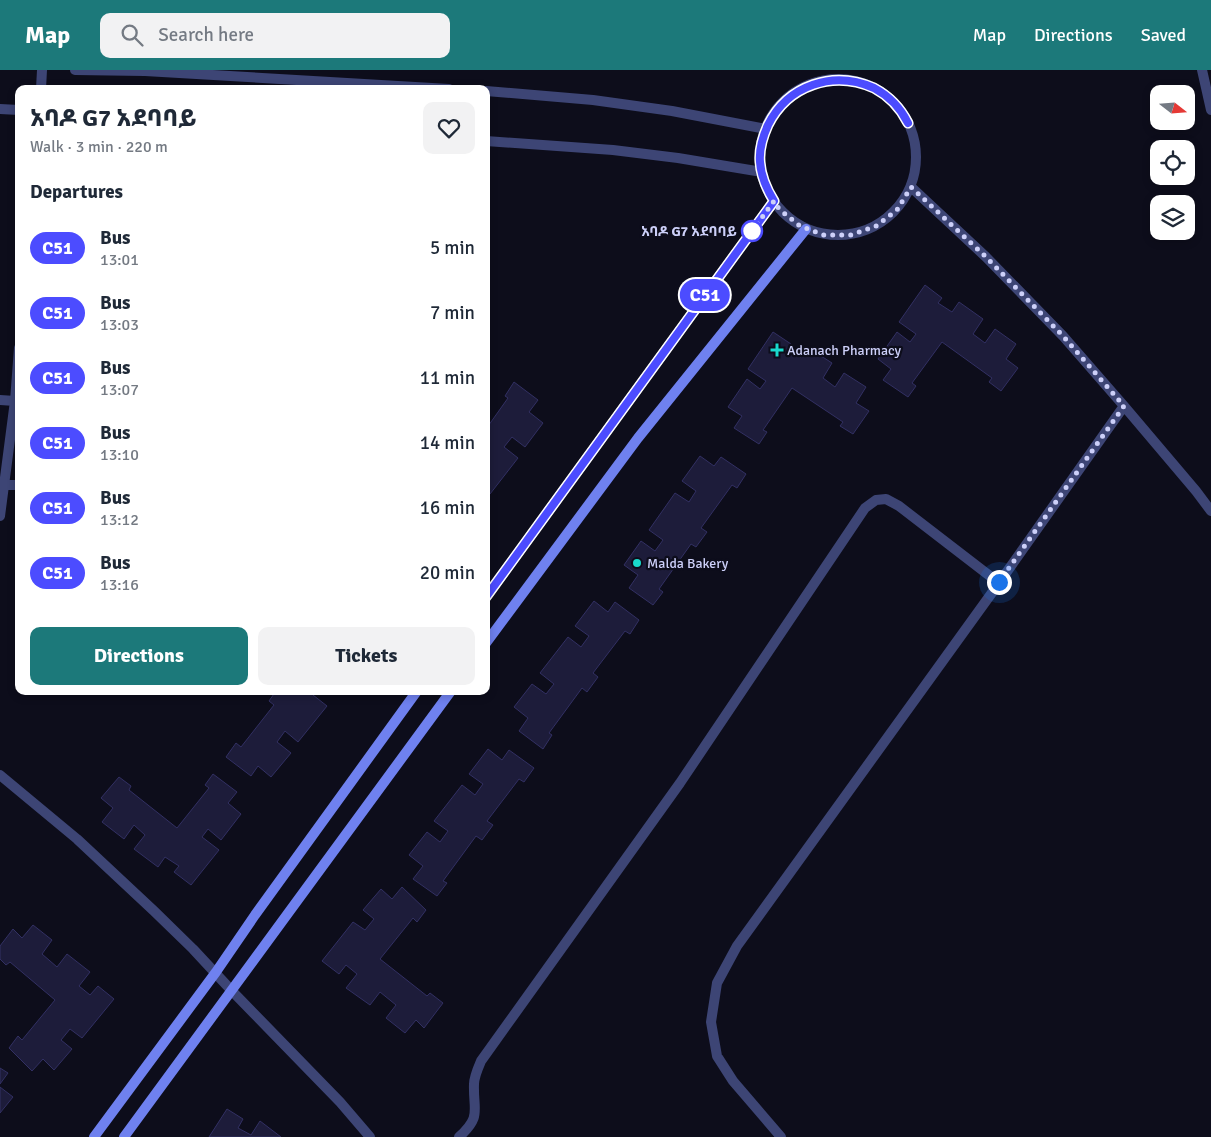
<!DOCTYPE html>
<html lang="en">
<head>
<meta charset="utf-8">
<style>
  :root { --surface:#fff; --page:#f2f2f3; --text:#1f2937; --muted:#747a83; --accent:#1c797a }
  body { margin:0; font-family:Signika,"Noto Sans Ethiopic",sans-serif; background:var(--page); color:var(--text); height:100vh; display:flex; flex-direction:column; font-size:19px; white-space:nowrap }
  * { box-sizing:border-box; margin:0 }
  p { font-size:16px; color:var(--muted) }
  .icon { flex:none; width:28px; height:28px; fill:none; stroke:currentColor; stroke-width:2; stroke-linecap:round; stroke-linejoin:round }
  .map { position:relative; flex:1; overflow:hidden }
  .drawer { position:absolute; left:15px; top:15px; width:475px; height:610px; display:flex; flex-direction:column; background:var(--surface); border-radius:10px; box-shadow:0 2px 8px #0003 }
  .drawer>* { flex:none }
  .badge { padding:0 10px; border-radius:16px; font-size:18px; line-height:32px }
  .needle { width:32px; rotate:107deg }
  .controls { position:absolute; left:1150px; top:15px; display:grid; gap:10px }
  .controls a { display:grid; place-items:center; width:45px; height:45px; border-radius:10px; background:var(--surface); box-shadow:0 2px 8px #0003; font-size:25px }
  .you { position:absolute; width:25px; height:25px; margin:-12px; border:4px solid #fff; border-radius:50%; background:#1a73e8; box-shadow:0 0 0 8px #1a73e833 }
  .map>.badge { position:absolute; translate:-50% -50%; box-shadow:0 0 0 2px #fff }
  h2 { padding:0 15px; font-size:19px; line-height:45px }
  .round { display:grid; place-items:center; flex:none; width:52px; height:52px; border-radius:10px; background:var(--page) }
  .head { display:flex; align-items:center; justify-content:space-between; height:85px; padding:0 15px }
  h1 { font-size:24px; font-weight:800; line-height:38px }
  .cta { display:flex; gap:10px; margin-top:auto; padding:10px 15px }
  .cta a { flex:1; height:58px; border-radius:10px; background:var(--accent); color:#fff; font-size:20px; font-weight:800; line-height:58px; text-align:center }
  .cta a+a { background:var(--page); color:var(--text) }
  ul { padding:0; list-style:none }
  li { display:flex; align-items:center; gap:15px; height:65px; padding:0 15px }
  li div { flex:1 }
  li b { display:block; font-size:19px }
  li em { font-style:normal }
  li .badge { min-width:55px; font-weight:700; text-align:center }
  header { display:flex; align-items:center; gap:30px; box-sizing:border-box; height:70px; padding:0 25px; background:var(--accent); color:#fff }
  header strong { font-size:24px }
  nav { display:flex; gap:28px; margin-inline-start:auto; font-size:18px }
  .search { width:350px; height:45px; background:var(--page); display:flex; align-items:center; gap:12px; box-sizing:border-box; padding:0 18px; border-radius:10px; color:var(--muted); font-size:19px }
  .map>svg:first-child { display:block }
  .building { fill:#1d1c3a; stroke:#323063 }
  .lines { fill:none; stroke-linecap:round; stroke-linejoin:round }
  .street { stroke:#3d4575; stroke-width:10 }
  .secondary { stroke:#6f81ef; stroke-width:10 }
  .line-casing { stroke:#fff; stroke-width:11 }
  .line { stroke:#4c4cff; stroke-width:8 }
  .walk { stroke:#cdd0f9; stroke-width:5; stroke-dasharray:0 9 }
  .stop-dot { fill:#fff; stroke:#4c4cff; stroke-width:2.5 }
  .poi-dot { fill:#19dacd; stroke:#0d0d1b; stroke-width:2 }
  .labels { text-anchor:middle; stroke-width:4.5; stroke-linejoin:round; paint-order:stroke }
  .stop-label { font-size:14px; font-weight:bold; fill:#cdd0f9; stroke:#0d0d1b; text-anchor:end }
  .poi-label { font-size:14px; fill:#cdd0f9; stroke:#0d0d1b; text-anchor:start }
</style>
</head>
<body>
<header>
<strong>Map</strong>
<div class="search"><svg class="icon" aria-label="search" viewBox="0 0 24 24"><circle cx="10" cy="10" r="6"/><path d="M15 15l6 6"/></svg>Search here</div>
<nav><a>Map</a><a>Directions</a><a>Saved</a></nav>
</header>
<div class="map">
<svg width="1211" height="1067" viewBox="0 0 1211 1067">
  <rect width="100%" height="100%" fill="#0d0d1b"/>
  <!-- building -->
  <path class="building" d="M 925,215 L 942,228 L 938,233 L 952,242 L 959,232 L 983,249 L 973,264 L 985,273 L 995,259 L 1016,274 L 1006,289 L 1018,298 L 1001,321 L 989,312 L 992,308 L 942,272 L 912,313 L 916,316 L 908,327 L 883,310 L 891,299 L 878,289 L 897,262 L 910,272 L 916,264 L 899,252 Z
    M 773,262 L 791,274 L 787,279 L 801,287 L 807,277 L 832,293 L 823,308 L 835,317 L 844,303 L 866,317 L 856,333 L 869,341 L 853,364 L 840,356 L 843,352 L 792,318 L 763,360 L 767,362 L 759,374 L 734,358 L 742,346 L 728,337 L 747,309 L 760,319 L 766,311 L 748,299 Z
    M 514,312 L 538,330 L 529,342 L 543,353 L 525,377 L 512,367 L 504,377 L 518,388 L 490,424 L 486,421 L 486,359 L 508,328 L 505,326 Z
    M 700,386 L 714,396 L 721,387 L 746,404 L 737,418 L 732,415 L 701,458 L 707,462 L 696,477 L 691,474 L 659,519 L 663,522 L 653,535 L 629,518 L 638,505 L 624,495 L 641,471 L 655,481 L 663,470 L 649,460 L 675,423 L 689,432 L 696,421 L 682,411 Z
    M 594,531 L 608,542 L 615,532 L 639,550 L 630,564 L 625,561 L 593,603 L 598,607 L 587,622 L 582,618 L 549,663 L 552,665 L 543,679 L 519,661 L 528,648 L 514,637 L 532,614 L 546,624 L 554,614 L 540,603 L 568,567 L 581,577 L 589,566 L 575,556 Z
    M 276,621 L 316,621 L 313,625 L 327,636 L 298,672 L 285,661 L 277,672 L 291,683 L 271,707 L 258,696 L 251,706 L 226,687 L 236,673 L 241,677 L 274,635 L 269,631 Z
    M 488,679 L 502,690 L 509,680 L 534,698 L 524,712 L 519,709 L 487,751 L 493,755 L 482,770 L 476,766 L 443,811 L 447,813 L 437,826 L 413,809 L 423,796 L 409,785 L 427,762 L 440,772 L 448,761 L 434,751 L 462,715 L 475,725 L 483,714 L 469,704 Z
    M 213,704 L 237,722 L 228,733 L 241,744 L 221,770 L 208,759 L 202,767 L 219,780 L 191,815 L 174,802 L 179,796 L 165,787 L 158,797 L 134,779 L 145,765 L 134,755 L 124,769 L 102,752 L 113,738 L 101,728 L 119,707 L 131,716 L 129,720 L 177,758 L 209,718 L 205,715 Z
    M 402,817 L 426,840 L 417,852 L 413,848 L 380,889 L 427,926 L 430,923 L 443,933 L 424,958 L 416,950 L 405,963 L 386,948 L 396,935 L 380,922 L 370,935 L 346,918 L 357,904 L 346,895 L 339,904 L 322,891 L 353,852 L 365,860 L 374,849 L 363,840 L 381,819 L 392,829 Z
    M 33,855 L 52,870 L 42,884 L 57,897 L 67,884 L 90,902 L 79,916 L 90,925 L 98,916 L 114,929 L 82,968 L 70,959 L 61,970 L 72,979 L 54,1000 L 43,989 L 32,1001 L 9,978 L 18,966 L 22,970 L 55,930 L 10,892 L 6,895 L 0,889 L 0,876 L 13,859 L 22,868 Z
    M 0,998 L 8,1003 L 0,1014 Z
    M 0,1017 L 13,1027 L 0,1043 Z
    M 227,1039 L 243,1049 L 238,1058 L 251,1065 L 260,1051 L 281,1067 L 209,1067 Z"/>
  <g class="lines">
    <!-- street -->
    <path class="street" d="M 75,0 L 145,1 L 449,19
      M 1202,0 L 1211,40
      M760 87a78 78 0 1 1 156 0a78 78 0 1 1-156 0Z
      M 41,19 L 42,0
      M 486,21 L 593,30 L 672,41 L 766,59
      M 0,39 L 19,40
      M 486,71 L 613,80 L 678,88 L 762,102
      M 911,117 L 986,187 L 1063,266 L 1124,336 L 1196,421 L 1211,441
      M 0,330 L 15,331
      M 4,415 L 19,415
      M 0,446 L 15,331 L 19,278
      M 0,705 L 77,769 L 154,841 L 193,879 L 232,921 L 340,1032 L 370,1067
      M 459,1067 C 482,1046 473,1041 474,1014 C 474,1007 478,998 481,991 L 680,713 L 865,438 L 876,430 L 886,429 L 899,436 L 999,513
      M 781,1067 L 733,1011 L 717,986 L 711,952 L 717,913 L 737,876 L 999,513 L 1124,336"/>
    <!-- secondary -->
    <path class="secondary" d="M 486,527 L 774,131
      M 486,573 L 638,368 L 806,159
      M 94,1067 L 216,902 L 255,845 L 417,621
      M 124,1067 C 234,919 341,769 451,621"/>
  </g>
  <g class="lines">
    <defs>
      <path id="line" d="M 486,527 L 774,131 C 766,118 761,107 760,92 C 759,80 763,66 768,55 C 788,15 833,0 874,18 C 889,26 900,37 908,53"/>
    </defs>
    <!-- line casing -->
    <use href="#line" class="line-casing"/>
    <!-- line -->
    <use href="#line" class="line"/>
    <!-- walk -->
    <path class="walk" d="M 752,161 L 774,131 L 779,139 L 800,156 L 824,165 L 851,165 L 876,156 L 897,140 L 911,117 L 986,187 L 1063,266 L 1124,336 L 999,512"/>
  </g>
  <!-- markers -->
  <circle class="stop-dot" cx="752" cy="161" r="10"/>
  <g class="poi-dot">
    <path d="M774.5 272.5h5v5h5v5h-5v5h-5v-5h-5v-5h5z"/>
    <circle cx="637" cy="493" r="5"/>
  </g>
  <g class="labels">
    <!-- stop labels -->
    <g class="stop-label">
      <text x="737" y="166">አባዶ G7 አደባባይ</text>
    </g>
    <!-- poi labels -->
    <g class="poi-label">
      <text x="787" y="285">Adanach Pharmacy</text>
      <text x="647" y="498">Malda Bakery</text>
    </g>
  </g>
</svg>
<div class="controls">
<a><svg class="needle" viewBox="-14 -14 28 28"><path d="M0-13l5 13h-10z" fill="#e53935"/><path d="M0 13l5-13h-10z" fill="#747a83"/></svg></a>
<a><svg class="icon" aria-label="locate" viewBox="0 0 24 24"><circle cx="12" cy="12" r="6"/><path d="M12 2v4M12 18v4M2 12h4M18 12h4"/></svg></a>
<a><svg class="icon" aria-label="layers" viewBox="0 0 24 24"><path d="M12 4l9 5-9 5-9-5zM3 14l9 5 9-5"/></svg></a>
</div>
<div class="you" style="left:999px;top:512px"></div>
<b class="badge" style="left:705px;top:225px;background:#4c4cff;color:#fff">C51</b>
<section class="drawer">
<div class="head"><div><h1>አባዶ G7 አደባባይ</h1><p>Walk · 3 min · 220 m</p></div><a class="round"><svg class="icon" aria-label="heart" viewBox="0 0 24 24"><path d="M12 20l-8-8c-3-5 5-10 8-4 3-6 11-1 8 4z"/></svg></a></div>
<h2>Departures</h2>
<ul>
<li><span class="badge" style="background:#4c4cff;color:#fff">C51</span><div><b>Bus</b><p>13:01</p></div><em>5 min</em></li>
<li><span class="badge" style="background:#4c4cff;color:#fff">C51</span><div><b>Bus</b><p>13:03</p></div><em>7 min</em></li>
<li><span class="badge" style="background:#4c4cff;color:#fff">C51</span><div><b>Bus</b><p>13:07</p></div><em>11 min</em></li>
<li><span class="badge" style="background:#4c4cff;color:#fff">C51</span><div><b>Bus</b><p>13:10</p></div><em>14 min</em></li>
<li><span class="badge" style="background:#4c4cff;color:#fff">C51</span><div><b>Bus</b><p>13:12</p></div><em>16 min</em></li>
<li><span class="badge" style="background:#4c4cff;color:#fff">C51</span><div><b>Bus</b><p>13:16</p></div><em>20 min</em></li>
</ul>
<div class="cta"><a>Directions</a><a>Tickets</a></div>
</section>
</div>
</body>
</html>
